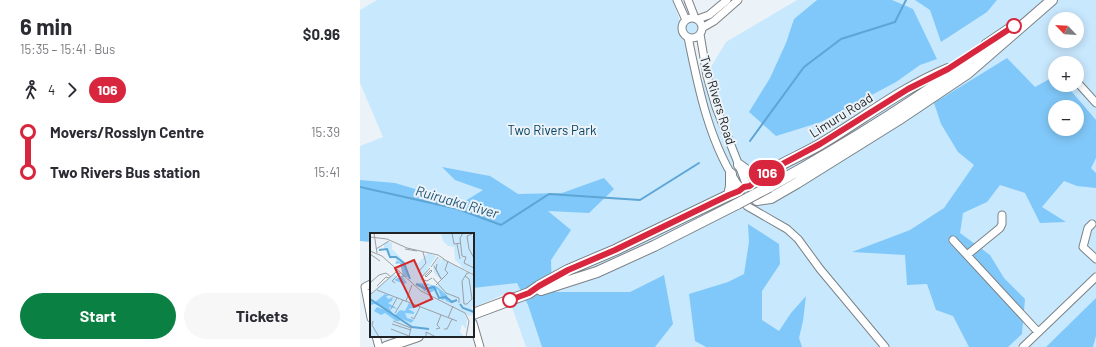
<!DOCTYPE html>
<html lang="en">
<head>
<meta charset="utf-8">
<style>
  :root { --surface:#fff; --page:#f7f7f7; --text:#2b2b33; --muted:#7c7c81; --accent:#0b8043 }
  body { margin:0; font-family:Barlow,sans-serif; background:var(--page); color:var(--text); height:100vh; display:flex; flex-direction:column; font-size:15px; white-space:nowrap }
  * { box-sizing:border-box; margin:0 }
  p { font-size:13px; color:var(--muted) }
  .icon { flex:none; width:22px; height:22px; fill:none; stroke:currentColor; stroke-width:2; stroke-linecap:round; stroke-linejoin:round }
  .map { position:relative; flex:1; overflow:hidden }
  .details { display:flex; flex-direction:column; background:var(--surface); width:360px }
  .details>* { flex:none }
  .badge { padding:0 8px; border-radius:13px; font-size:14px; line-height:26px }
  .needle { width:26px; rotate:295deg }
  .fabs { position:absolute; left:688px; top:12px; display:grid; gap:8px }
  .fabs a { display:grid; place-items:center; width:36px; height:36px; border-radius:50%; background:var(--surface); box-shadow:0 2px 10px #0003; font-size:20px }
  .map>.badge { position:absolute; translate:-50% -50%; box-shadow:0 0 0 2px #fff }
  .legs { display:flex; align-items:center; gap:6px; height:44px; padding:0 20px; font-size:13px }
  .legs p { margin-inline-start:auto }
  .head { display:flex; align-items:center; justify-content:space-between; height:68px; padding:0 20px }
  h1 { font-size:22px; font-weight:700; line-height:30px }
  .button { display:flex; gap:8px; margin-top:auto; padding:8px 20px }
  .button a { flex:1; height:46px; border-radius:24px; background:var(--accent); color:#fff; font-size:16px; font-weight:700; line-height:46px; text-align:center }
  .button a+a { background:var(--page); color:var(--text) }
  ul { padding:0 20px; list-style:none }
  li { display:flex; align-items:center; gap:14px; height:40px; font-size:15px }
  li i { display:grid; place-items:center; width:6px; height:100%; margin:0 5px; background:currentColor }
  li i::after { content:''; width:10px; height:10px; margin:-5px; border:3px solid; border-radius:50%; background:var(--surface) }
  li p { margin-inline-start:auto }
  li:first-child i { background:linear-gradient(#0000 50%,currentColor 0) }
  li:last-child i { background:linear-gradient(currentColor 50%,#0000 0) }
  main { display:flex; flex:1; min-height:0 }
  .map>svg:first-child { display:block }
  .green { fill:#c8e8fe; fill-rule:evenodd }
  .forest { fill:#80c8f9; fill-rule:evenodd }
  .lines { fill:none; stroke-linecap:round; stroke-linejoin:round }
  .stream { stroke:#5da5d4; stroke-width:2 }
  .street-casing { stroke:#7c8286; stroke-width:9 }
  .secondary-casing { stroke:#7c8286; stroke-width:12 }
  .street { stroke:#fff; stroke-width:7 }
  .secondary { stroke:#fff; stroke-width:10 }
  .secondary-bridge-casing { stroke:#7c8286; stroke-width:12; stroke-linecap:butt }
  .secondary-bridge { stroke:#fff; stroke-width:10 }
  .line-1-casing { stroke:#fff; stroke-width:9 }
  .line-1 { stroke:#d7263d; stroke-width:6 }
  .stop-1-dot { fill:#fff; stroke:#d7263d; stroke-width:2 }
  .labels { text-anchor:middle; stroke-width:4; stroke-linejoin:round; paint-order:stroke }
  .street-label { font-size:13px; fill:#202325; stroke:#ecf3f8 }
  .park-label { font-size:13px; fill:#064262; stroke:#ecf3f8 }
  .water-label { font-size:14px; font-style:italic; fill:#215677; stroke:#ecf3f8 }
  .inset-river { fill:none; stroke:#5da5d4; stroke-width:2 }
  .inset-road { fill:none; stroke:#9aa0a4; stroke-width:1 }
  .view { fill:#d62828; fill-opacity:0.15; stroke:#d62828; stroke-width:2 }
  .inset-edge { fill:none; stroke:#202325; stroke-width:2 }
</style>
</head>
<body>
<main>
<section class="details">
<div class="head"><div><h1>6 min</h1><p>15:35 – 15:41 · Bus</p></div><b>$0.96</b></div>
<div class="legs"><svg class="icon" aria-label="walk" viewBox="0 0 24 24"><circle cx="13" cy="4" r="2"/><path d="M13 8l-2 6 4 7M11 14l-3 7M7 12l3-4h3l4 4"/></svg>4<svg class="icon" aria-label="forward" viewBox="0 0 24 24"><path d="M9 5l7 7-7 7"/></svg><b class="badge" style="background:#d7263d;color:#fff">106</b></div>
<ul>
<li><i style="color:#d7263d"></i><b>Movers/Rosslyn Centre</b><p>15:39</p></li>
<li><i style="color:#d7263d"></i><b>Two Rivers Bus station</b><p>15:41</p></li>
</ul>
<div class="button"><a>Start</a><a>Tickets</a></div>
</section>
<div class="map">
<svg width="736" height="347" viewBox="0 0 736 347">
  <rect width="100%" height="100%" fill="#ecf3f8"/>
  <!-- green -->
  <path class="green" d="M 17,0 L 313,0 L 322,27 L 328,19 C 340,16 344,27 336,36 L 331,37 L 325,34 L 340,85 L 366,42 L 437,0 L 736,0 L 736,347 L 166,347 L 147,293 L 113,308 L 113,234 L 0,233 L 0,146 L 23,137 L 0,83 L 0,10 ZM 695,19 L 717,19 L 717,41 L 695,41 ZM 695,63 L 717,63 L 717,85 L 695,85 ZM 695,107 L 717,107 L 717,129 L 695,129 Z"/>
  <!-- forest -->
  <path class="forest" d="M 457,0 L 532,0 L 553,9 L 577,59 L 560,65 L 536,82 L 461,122 L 416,136 L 389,112 L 410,78 L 426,43 L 434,19 Z
    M 555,0 L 637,0 L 627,12 L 581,42 L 570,10 Z
    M 647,58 L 675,87 L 695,76 L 695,85 L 706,85 L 736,120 L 736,158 L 731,168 L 736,173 L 736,188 L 717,186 L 704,181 L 682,207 L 706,222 L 680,223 L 665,193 L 640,185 L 627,202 L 603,213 L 600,233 L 630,255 L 644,278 L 665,299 L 662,334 L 648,347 L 609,347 L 593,316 L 576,310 L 567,284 L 547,285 L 545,255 L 492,252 L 550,230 L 584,208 L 614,165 L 598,152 L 581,124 L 574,103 ZM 695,107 L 717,107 L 717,129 L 695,129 Z
    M 82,167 L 130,176 L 158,194 L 202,193 L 244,178 L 254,189 L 229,213 L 188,211 L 211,230 L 191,260 L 192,292 L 270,292 L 304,275 L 313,324 L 295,347 L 182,347 L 168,305 L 157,283 L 113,288 L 113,234 L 11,234 L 11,242 L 0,241 L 0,180 L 35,183 L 102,203 L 123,190 L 95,180 Z
    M 388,224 L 419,244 L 420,264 L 402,291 L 402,320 L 419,331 L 431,313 L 446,296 L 443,321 L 439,338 L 442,347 L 346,347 L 335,341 L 329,294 L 368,282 L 384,274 L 389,242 Z
    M 736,298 L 736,336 L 733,347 L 686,347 Z"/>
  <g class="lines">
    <!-- stream -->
    <path class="stream" d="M 390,141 L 444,67 L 481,39 L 535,22 L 546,0
      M 0,187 L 98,209 L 141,225 L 189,194 L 280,200 L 339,163"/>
    <defs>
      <path id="street" d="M 317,0 L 326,20
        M 328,0 L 335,18
        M322 28a10 10 0 1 1 20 0a10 10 0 1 1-20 0Z
        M 338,19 L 349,15 L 367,0
        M 342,28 L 354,21 L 378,0
        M 340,34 L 347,76 L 356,107 L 387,186
        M 328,37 C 338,87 350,147 381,189
        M 717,82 L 736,103
        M 387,206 L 427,229 L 438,239 L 460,269 L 525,347
        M 732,224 L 728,228 L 723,247 L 736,259
        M 593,240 L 678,332
        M 607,255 L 640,228 L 642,224 L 642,215
        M 11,284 L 5,287 L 11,318
        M 113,323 L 120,347
        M 16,336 L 19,347
        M 663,347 L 736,277"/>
      <path id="secondary" d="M 626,45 L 654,26
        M 379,165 L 390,173 L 401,176
        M 390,186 C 410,167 437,158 461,144 C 503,119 542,88 588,69
        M 409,187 C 487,144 562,97 633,44
        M 369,195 L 371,186 L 371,174
        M 397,200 L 411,198 L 437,183 L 538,120 L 608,73 L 692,0
        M 181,290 L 237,272 L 294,246 L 377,204
        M 113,314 L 169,293 L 179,286 L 208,270 L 255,250 L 369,195 L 379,191
        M 26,347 L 58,336"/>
    </defs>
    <!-- street casing -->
    <use href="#street" class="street-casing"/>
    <!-- secondary casing -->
    <use href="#secondary" class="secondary-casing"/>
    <!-- street -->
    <use href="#street" class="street"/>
    <!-- secondary -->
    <use href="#secondary" class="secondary"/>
    <defs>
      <path id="secondary-bridge" d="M 377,204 L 409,187"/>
    </defs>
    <!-- secondary-bridge casing -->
    <use href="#secondary-bridge" class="secondary-bridge-casing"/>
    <!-- secondary-bridge -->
    <use href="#secondary-bridge" class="secondary-bridge"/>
  </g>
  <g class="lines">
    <defs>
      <path id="line-1" d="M 150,300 L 169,293 L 179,286 L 208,270 L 255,250 L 369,195 L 379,191 L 384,187 L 390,186 L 400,176 L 460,144 L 548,89 L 588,69 L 654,26"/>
    </defs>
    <!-- line-1 casing -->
    <use href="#line-1" class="line-1-casing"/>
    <!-- line-1 -->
    <use href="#line-1" class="line-1"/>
  </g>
  <!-- markers -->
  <g class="stop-1-dot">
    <circle cx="654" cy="26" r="7"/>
    <circle cx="150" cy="300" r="7"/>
  </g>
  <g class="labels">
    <!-- street labels -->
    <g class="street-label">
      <text transform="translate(358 100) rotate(73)" y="5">Two Rivers Road</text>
      <text transform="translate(481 115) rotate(-32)" y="5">Limuru Road</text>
    </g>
    <!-- park labels -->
    <g class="park-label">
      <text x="192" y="135">Two Rivers Park</text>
    </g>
    <!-- water labels -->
    <g class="water-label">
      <text transform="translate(97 202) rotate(16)" y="5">Ruiruaka River</text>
    </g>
  </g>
  <!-- overview -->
  <g transform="translate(10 233)">
    <rect width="104" height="104" fill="#ecf3f8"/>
    <path d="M 71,0 L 104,0 L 104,41 L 91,34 L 91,32 L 85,27 L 84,14 L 78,13 L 73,8 ZM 20,9 L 22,10 L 22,16 L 37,31 L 42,26 L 48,30 L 58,20 L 66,23 L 51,47 L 55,50 L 67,53 L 72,47 L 64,40 L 63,33 L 69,25 L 72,26 L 67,35 L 73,26 L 104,43 L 104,74 L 101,73 L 104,81 L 99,83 L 94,80 L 97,86 L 96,96 L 92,91 L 90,99 L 95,104 L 0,104 L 0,58 L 3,59 L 24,41 L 28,45 L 32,42 L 31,31 L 26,30 L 25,25 L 20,26 L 14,15 L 14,10 Z" fill="#c8e8fe"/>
    <path d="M 27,28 L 34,31 L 40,44 L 33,44 L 37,50 L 34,51 L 24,47 L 33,42 L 30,30 L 25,31 ZM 47,50 L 60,51 L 57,53 L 57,56 L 61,52 L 66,53 L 77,62 L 78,68 L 87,67 L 81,70 L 76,68 L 75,66 L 72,67 L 68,56 L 59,60 L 56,59 L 57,56 L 55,59 ZM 15,61 L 20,63 L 16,63 L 18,66 L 23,64 L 22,68 L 18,70 L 28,76 L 19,74 L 24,83 L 30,77 L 35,78 L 39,70 L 48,74 L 38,76 L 44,79 L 44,81 L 35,80 L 37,85 L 44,87 L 41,90 L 28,84 L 30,88 L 26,88 L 15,80 L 11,82 L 4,78 L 7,74 L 18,78 L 5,71 L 0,72 L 0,68 L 5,69 Z" fill="#80c8f9"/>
    <path class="inset-river" d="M 9,17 L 17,16 L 20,24 L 26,24 L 34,30 L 40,46M 46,51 L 56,56 L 64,54 L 69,65 L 76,64 L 82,69 L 87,67M 0,66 L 42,94 L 59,96M 90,71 L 93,75 L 104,79"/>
    <path class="inset-road" d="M 4,0 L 7,20M 82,0 L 84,11 L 91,10M 102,1 L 97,3 L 99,16 L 104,25M 0,4 L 17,6 L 37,15 L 68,22 L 74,26M 87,11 L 90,26M 6,16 L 19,8M 35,16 L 47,18M 0,18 L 12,23 L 51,58 L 95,80 L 99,88 L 96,104M 0,21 L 10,28M 92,23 L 90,5 L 93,0M 92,23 L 96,24 L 94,30 L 104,35M 73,26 L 104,42M 64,33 L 71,46 L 66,36 L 67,31M 61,34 L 68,24M 50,37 L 56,30 L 53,19M 61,37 L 62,38 L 56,44 L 55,43 ZM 78,40 L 75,37 L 78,28M 95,43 L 99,46 L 102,66 L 97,71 L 94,71 L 92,48 L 97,40 L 99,40M 51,45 L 60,35M 63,45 L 76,60 L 89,65 L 89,70M 51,46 L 57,48 L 62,45M 1,49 L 9,42 L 16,40 L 21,44M 25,50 L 22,48 L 30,40M 66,52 L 78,40M 7,53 L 16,44 L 19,45M 7,57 L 87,88M 0,62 L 27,38M 36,68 L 42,52M 21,76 L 27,65M 25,80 L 33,67M 41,84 L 44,86 L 50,74M 78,85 L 83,73M 3,88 L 2,92 L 9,104M 23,88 L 41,95 L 39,104M 22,91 L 41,97M 21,96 L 39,103M 66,96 L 70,95 L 67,92 L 71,82M 74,96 L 77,96 L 82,86M 56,104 L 56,99 L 66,104"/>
    <path class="view" d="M 44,27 L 62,66 L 44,74 L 25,35 Z"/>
    <rect width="104" height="104" class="inset-edge"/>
  </g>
</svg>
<div class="fabs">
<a><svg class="needle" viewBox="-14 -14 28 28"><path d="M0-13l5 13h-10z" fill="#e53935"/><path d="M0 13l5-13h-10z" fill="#7c7c81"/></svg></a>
<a>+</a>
<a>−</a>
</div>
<b class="badge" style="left:407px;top:173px;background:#d7263d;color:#fff">106</b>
</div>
</main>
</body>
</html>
